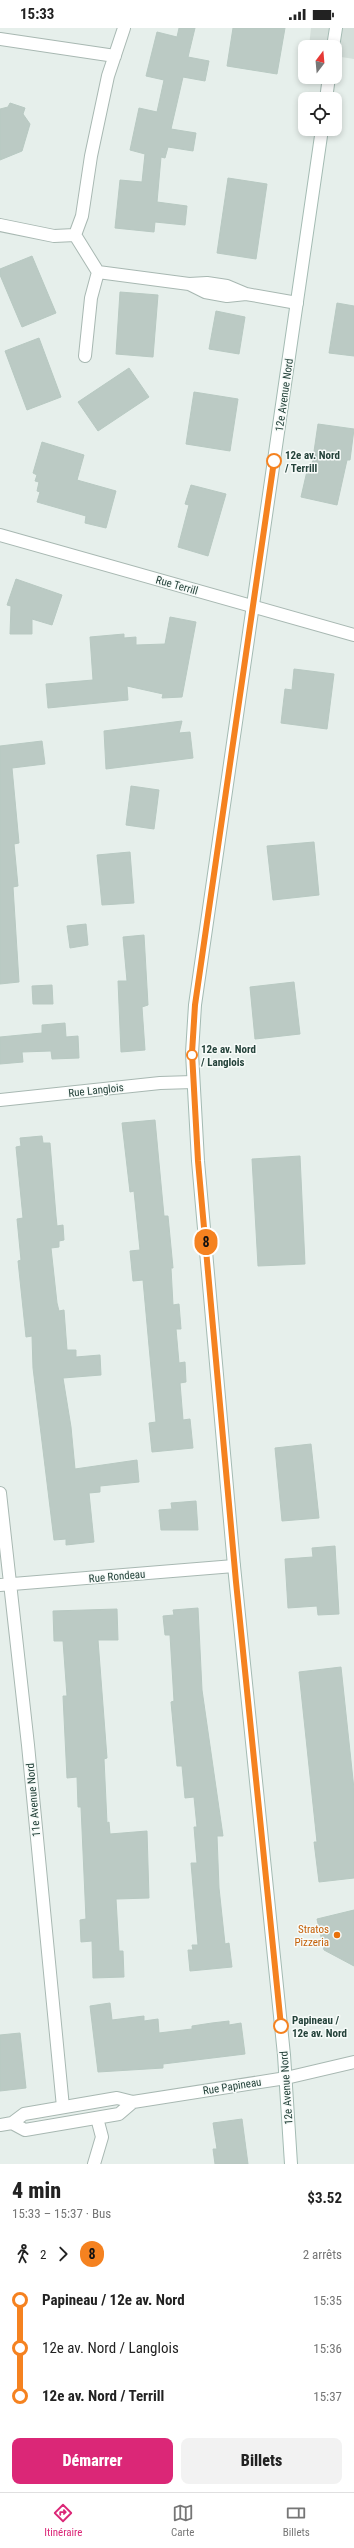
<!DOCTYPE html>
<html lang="fr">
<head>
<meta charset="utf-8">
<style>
  :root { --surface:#fff; --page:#f2f2f2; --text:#222; --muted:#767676; --line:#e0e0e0; --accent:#db2777 }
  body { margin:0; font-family:"Roboto Condensed",sans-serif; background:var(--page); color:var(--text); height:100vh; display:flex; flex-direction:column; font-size:15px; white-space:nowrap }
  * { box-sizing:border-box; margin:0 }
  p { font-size:13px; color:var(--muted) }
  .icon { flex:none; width:22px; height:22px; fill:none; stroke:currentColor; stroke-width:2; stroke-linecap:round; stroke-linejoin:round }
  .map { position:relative; height:2136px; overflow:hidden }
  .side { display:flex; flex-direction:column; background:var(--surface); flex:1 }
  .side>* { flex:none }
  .badge { padding:0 8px; border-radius:13px; font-size:14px; line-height:26px }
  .needle { width:26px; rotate:16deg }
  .tools { position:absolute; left:298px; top:12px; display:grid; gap:8px }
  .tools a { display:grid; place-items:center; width:44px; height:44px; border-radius:8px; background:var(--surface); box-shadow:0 2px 6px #0003; font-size:20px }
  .map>.badge { position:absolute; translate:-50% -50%; box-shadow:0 0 0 2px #fff }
  .legs { display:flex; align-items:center; gap:6px; height:44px; padding:0 12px; font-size:13px }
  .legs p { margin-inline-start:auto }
  .headline { display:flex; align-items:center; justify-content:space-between; height:68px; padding:0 12px }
  h1 { font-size:22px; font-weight:800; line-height:30px }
  .button { display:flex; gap:8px; margin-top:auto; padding:8px 12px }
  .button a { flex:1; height:46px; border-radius:8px; background:var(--accent); color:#fff; font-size:16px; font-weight:800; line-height:46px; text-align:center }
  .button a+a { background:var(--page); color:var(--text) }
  ul { padding:0 12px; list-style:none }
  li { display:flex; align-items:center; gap:14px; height:48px; font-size:15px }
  li i { display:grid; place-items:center; width:6px; height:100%; margin:0 5px; background:currentColor }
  li i::after { content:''; width:10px; height:10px; margin:-5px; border:3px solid; border-radius:50%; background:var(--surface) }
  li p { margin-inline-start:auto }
  li:first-child i { background:linear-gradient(#0000 50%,currentColor 0) }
  li:last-child i { background:linear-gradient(currentColor 50%,#0000 0) }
  .status { display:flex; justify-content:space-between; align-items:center; height:28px; padding:0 20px; background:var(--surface); direction:ltr }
  .status svg { height:11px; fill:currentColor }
  .menu { display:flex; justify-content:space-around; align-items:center; height:56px; border-top:1px solid var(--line); background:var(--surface); font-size:11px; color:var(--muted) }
  .menu a { display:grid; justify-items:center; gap:2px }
  .menu .active { color:var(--accent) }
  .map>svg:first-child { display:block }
  .built { fill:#d4dfda }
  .building { fill:#bbcac4; stroke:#b8c9c2 }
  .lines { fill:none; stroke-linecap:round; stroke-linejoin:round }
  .minor-casing { stroke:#a8b8b2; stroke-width:14 }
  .tertiary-casing { stroke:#a8b8b2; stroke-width:14 }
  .secondary-casing { stroke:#a4bbb3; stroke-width:14 }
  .minor { stroke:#fff; stroke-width:12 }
  .tertiary { stroke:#fff; stroke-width:12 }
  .secondary { stroke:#fff; stroke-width:12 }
  .line-1-casing { stroke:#fff; stroke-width:9 }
  .line-1 { stroke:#f58220; stroke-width:6 }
  .stop-1-dot { fill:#fff; stroke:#f58220; stroke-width:2 }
  .food-dot { fill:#e8710a; stroke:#f7fbf9; stroke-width:1.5 }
  .labels { text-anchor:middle; stroke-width:3; stroke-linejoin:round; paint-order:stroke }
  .street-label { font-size:11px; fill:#24423a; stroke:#f7fbf9 }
  .stop-label { font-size:11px; font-weight:bold; fill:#24423a; stroke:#f7fbf9; text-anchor:start }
  .food-label { font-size:11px; fill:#c56008; stroke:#f7fbf9; text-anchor:end }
</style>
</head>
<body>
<div class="status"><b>15:33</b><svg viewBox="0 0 49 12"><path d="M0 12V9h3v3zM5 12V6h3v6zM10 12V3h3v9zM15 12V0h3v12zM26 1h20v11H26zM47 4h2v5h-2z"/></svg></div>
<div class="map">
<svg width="354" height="2136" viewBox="0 0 354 2136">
  <rect width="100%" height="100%" fill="#e6efeb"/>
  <!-- built -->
  <path class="built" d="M 311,0 L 354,0 L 354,31 L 335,28 L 335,19 L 309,19 Z"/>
  <!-- building -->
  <path class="building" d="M 179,0 L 195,0 L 188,29 L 209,33 L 205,53 L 183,49 L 171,101 L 196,105 L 193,123 L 168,119 L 165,130 L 161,129 L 157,174 L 187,178 L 185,197 L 155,194 L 154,204 L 115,200 L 120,152 L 142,154 L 145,126 L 130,122 L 139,80 L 157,84 L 164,52 L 146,48 L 157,4 L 177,9 Z
    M 233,0 L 285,0 L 277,46 L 227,38 Z
    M 10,75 L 25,80 L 23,86 L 30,96 L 22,123 L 0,132 L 0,81 L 8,79 Z
    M 228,150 L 267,156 L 256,231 L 217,225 Z
    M 32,228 L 56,285 L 22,299 L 0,247 L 0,241 Z
    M 120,264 L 158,267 L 153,329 L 116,326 Z
    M 337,275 L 354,278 L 354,328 L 329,325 Z
    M 216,283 L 245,289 L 239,326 L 209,321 Z
    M 39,310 L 61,369 L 27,382 L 5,323 Z
    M 129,340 L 149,369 L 98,403 L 78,374 Z
    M 194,364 L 238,371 L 230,423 L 186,416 Z
    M 318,396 L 354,401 L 350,432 L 347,432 L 337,477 L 301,469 L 307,443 L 311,444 Z
    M 42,414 L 84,427 L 77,452 L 116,463 L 106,500 L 85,495 L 86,488 L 37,474 L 40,464 L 37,463 L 39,454 L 35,453 L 37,447 L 33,445 Z
    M 191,457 L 226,466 L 208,528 L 178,519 L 189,477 L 185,476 Z
    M 16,551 L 62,567 L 52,597 L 32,591 L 32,606 L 10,606 L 11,578 L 7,577 Z
    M 170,589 L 196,594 L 182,669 L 162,670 L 163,666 L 127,658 L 128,672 L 48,680 L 46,656 L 93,652 L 90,609 L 124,606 L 124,610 L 136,609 L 136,617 L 165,616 Z
    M 294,641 L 334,646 L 327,701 L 281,695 L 285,661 L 292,662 Z
    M 182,693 L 179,705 L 190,704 L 193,730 L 106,741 L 104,703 Z
    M 42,713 L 45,736 L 12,740 L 19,815 L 14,816 L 18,858 L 13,859 L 19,954 L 0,956 L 0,718 Z
    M 131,758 L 159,762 L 154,801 L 126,797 Z
    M 314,814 L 319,867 L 273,872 L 267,818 Z
    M 130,824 L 134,875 L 102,877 L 97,827 Z
    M 86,896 L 88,917 L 70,920 L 67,898 Z
    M 144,907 L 148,977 L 142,979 L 145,1022 L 121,1024 L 118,953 L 127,953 L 123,909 Z
    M 294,954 L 300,1006 L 255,1011 L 250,959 Z
    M 52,957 L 53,976 L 33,976 L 32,958 Z
    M 65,995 L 66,1009 L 78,1008 L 79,1030 L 52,1031 L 51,1023 L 22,1024 L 23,1034 L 0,1036 L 0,1009 L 42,1005 L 42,997 Z
    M 155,1092 L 164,1188 L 168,1188 L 173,1240 L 171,1240 L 173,1277 L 179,1276 L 181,1301 L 176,1301 L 179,1335 L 185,1334 L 186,1354 L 180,1355 L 183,1392 L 190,1391 L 193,1420 L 152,1424 L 149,1395 L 156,1394 L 149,1318 L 143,1252 L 133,1253 L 130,1223 L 140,1222 L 134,1163 L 130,1164 L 122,1095 Z
    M 42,1108 L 43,1115 L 50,1115 L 56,1188 L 57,1198 L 63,1197 L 64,1212 L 59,1213 L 59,1219 L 51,1220 L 57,1275 L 59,1283 L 64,1282 L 67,1322 L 76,1322 L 76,1329 L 100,1327 L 101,1347 L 63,1350 L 71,1399 L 75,1441 L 137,1432 L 139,1454 L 100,1458 L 100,1464 L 89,1465 L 94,1514 L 66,1517 L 66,1511 L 54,1512 L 33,1340 L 32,1308 L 26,1309 L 18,1233 L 21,1232 L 17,1191 L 23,1190 L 16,1119 L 21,1118 L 20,1110 Z
    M 300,1128 L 305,1236 L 258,1238 L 252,1131 Z
    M 311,1416 L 319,1490 L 282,1493 L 275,1420 Z
    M 196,1473 L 198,1502 L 161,1502 L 159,1482 L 172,1481 L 171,1475 Z
    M 335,1518 L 339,1586 L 318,1587 L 317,1578 L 288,1580 L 285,1531 L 313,1529 L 312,1520 Z
    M 198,1580 L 202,1662 L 223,1808 L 217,1808 L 219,1860 L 225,1916 L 229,1915 L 232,1939 L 190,1943 L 188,1922 L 193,1922 L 192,1917 L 198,1917 L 191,1835 L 197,1835 L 194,1799 L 197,1799 L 194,1769 L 185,1770 L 182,1738 L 177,1738 L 171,1674 L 174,1673 L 170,1607 L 165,1607 L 163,1588 L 174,1587 L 173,1582 Z
    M 117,1581 L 118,1612 L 98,1612 L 107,1730 L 104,1731 L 107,1795 L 109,1794 L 110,1806 L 147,1803 L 149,1870 L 116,1871 L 119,1923 L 123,1923 L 124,1949 L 93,1950 L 92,1913 L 81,1914 L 80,1892 L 86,1891 L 81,1779 L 78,1779 L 77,1749 L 67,1750 L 63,1668 L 67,1668 L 63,1613 L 54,1613 L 53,1583 Z
    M 341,1639 L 354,1761 L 354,1850 L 319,1854 L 314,1814 L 317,1814 L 299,1644 Z
    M 354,1882 L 354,1938 L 324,1922 L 317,1891 Z
    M 110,1975 L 112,1992 L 144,1988 L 144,1993 L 158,1991 L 159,2005 L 192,2001 L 192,1998 L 212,1995 L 229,1993 L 229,1997 L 241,1995 L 245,2026 L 163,2036 L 163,2040 L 98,2044 L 90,1978 Z
    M 20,2005 L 26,2060 L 0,2063 L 0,2007 Z
    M 242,2091 L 248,2136 L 215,2136 L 213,2121 L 217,2121 L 213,2095 Z"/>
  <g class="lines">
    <defs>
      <path id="minor" d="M 0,11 L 115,28
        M 0,197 L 54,208 L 75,207 L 82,188 L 91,128 L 108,48 L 124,0
        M 75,207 L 98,244 L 91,270 L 85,328
        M 98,244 L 189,256 L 207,255 L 227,258 L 246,266
        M 189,256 L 205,264 L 227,268 L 246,266 L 297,275
        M 0,1072 L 160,1055 L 193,1054
        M 0,1465 L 28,1717 L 63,2079
        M 0,1557 L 234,1538
        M 94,2136 L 102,2109 L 97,2090"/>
      <path id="tertiary" d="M 0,507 L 354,607
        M 12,2095 L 25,2102 L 119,2086 L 133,2074
        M 0,2097 L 12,2095 L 24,2086 L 117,2070 L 133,2074 L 286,2050 L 354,2034"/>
      <path id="secondary" d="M 333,19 L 336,0
        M 326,71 L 329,49
        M 291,2136 L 284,2027 L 234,1538 L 198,1133 L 192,1025 L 195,977 L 322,101"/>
    </defs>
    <!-- minor casing -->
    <use href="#minor" class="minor-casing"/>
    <!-- tertiary casing -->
    <use href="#tertiary" class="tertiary-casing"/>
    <!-- secondary casing -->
    <use href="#secondary" class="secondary-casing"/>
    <!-- minor -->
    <use href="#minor" class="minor"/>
    <!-- tertiary -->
    <use href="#tertiary" class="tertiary"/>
    <!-- secondary -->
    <use href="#secondary" class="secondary"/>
  </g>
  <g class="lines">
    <defs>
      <path id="line-1" d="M 274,433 L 195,977 L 192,1025 L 198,1133 L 236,1554 L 281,1998"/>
    </defs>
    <!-- line-1 casing -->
    <use href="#line-1" class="line-1-casing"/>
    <!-- line-1 -->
    <use href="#line-1" class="line-1"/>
  </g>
  <!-- markers -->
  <g class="stop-1-dot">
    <circle cx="274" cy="433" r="7"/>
    <circle cx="192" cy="1027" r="5"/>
    <circle cx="281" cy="1998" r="7"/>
  </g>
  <circle class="food-dot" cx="337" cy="1907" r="4"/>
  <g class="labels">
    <!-- street labels -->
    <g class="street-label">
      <text transform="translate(284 367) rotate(-82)" y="4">12e Avenue Nord</text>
      <text transform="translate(177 557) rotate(16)" y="4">Rue Terrill</text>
      <text transform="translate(96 1062) rotate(-6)" y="4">Rue Langlois</text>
      <text transform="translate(117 1548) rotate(-5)" y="4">Rue Rondeau</text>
      <text transform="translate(33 1772) rotate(-95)" y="4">11e Avenue Nord</text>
      <text transform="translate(232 2058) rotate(-9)" y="4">Rue Papineau</text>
      <text transform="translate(286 2060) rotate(-94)" y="4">12e Avenue Nord</text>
    </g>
    <!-- stop labels -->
    <g class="stop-label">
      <text x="285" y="431">12e av. Nord<tspan x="285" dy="13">/ Terrill</tspan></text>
      <text x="201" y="1025">12e av. Nord<tspan x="201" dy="13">/ Langlois</tspan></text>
      <text x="292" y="1996">Papineau /<tspan x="292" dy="13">12e av. Nord</tspan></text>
    </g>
    <!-- food labels -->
    <g class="food-label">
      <text x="329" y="1905">Stratos<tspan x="329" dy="13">Pizzeria</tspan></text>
    </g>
  </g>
</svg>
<div class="tools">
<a><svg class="needle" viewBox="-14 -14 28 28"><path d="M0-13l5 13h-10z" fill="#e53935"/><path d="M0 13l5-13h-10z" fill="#767676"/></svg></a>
<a><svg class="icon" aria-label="locate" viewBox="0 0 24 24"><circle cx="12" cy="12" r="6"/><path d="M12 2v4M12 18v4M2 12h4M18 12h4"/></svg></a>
</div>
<b class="badge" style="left:206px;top:1214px;background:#f58220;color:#111">8</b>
</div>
<section class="side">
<div class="headline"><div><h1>4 min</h1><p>15:33 – 15:37 · Bus</p></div><b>$3.52</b></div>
<div class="legs"><svg class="icon" aria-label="walk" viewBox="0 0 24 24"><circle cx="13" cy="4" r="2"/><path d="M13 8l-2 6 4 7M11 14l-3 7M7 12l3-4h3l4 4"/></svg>2<svg class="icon" aria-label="forward" viewBox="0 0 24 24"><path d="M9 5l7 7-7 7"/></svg><b class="badge" style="background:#f58220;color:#111">8</b><p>2 arrêts</p></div>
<ul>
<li><i style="color:#f58220"></i><b>Papineau / 12e av. Nord</b><p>15:35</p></li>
<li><i style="color:#f58220"></i><span>12e av. Nord / Langlois</span><p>15:36</p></li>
<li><i style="color:#f58220"></i><b>12e av. Nord / Terrill</b><p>15:37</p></li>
</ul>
<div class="button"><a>Démarrer</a><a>Billets</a></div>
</section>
<nav class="menu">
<a class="active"><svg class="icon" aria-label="directions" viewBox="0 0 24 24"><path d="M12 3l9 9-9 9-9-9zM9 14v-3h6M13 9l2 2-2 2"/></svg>Itinéraire</a>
<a><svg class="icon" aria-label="map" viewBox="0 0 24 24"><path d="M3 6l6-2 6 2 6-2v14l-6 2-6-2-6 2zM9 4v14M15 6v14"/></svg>Carte</a>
<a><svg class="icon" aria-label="tickets" viewBox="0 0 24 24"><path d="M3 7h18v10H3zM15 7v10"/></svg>Billets</a>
</nav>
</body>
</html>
